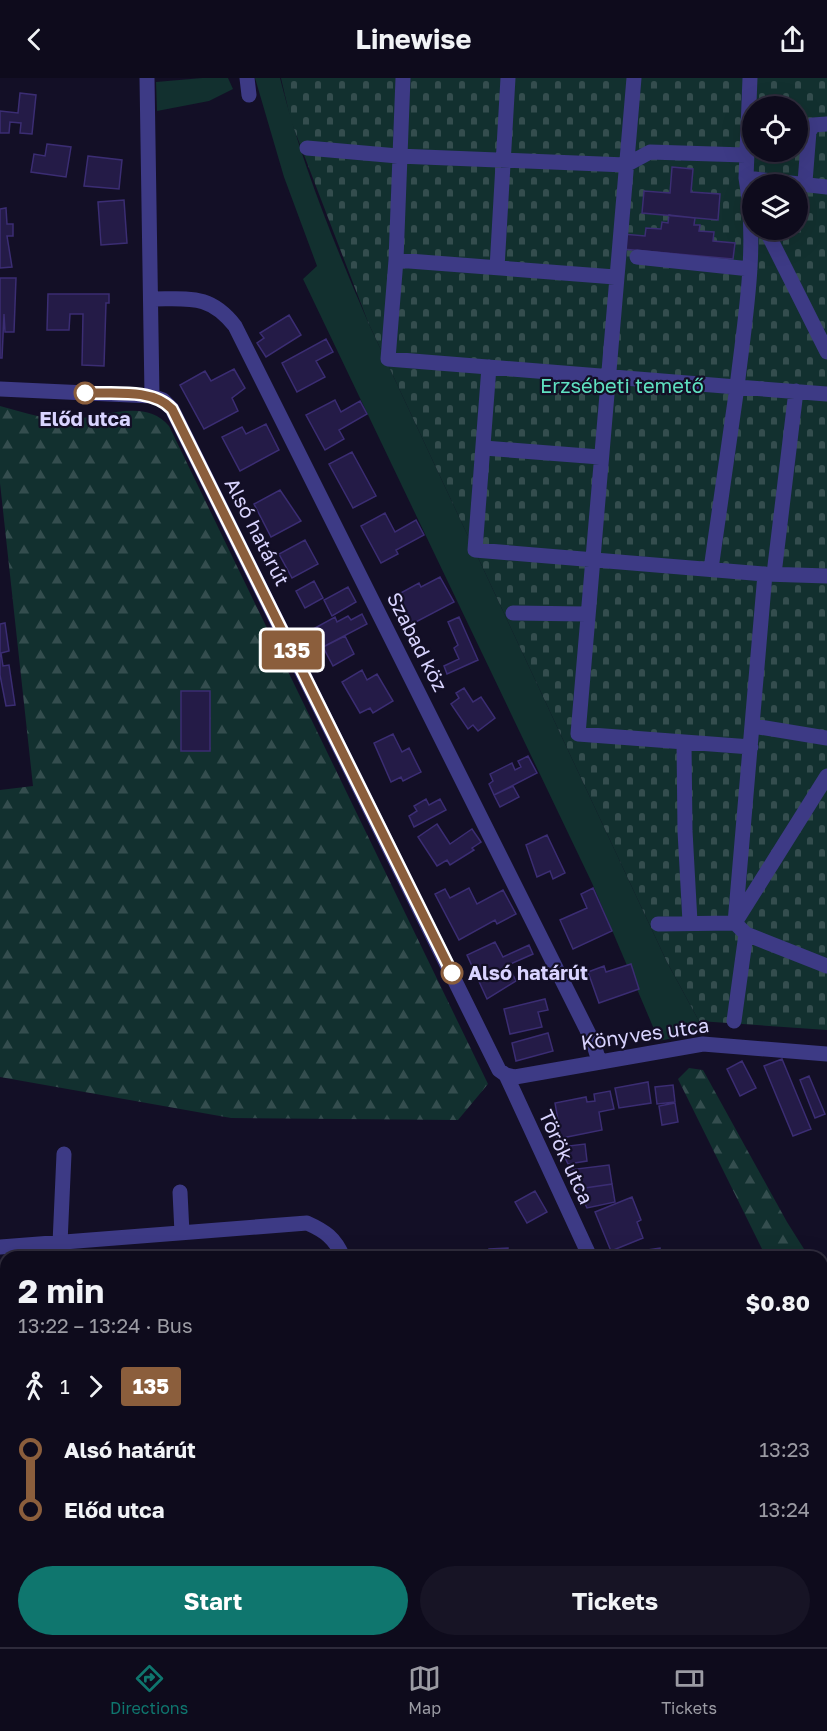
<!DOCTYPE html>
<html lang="en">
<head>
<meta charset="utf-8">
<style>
  :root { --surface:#0e0b1c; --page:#171425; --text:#f1f3f6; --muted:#9b9ba3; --line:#2e2b3b; --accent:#0f766e }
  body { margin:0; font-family:"Golos Text",sans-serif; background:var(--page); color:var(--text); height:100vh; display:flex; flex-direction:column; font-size:22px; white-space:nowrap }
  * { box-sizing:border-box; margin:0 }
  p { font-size:20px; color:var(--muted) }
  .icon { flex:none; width:33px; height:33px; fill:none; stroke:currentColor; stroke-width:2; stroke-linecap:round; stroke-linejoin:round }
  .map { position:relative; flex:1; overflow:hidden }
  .details { position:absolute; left:0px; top:1173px; width:828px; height:396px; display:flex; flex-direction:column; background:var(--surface); border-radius:18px 18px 0 0; box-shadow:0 6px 24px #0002,0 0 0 2px var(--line) }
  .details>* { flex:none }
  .badge { padding:0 12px; border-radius:4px; font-size:21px; line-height:39px }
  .tools { position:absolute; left:742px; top:18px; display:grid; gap:12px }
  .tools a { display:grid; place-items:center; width:66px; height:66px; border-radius:50%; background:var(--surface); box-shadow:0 6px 24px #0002,0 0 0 2px var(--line); font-size:30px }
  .map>.badge { position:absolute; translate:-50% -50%; box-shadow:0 0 0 3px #fff }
  .legs { display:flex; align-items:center; gap:9px; height:66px; padding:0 18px; font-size:20px }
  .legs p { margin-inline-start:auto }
  .headline { display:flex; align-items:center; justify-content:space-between; height:102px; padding:0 18px }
  h1 { font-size:33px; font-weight:700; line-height:45px }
  .action { display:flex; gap:12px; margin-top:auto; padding:12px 18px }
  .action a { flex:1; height:69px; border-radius:36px; background:var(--accent); color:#fff; font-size:24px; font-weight:700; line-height:69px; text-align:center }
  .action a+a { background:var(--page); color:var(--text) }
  ul { padding:0 18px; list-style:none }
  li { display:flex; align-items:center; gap:21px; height:60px; font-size:22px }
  li i { display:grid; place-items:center; width:9px; height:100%; margin:0 8px; background:currentColor }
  li i::after { content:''; width:15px; height:15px; margin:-8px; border:4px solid; border-radius:50%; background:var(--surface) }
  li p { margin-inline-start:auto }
  li:first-child i { background:linear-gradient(#0000 50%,currentColor 0) }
  li:last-child i { background:linear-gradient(currentColor 50%,#0000 0) }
  header { display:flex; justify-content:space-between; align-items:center; height:78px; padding:0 18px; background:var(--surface); font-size:27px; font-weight:700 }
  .tab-bar { display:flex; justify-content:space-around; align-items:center; height:84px; border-top:2px solid var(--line); background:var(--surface); font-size:16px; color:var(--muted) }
  .tab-bar a { display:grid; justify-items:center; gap:3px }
  .tab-bar .selected { color:var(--accent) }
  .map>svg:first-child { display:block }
  .green { fill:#12302f }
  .forest { fill:url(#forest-firs) }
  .cemetery { fill:url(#cemetery-stones); fill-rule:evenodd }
  .building { fill:#241b47; stroke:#3b2d73; stroke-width:1.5 }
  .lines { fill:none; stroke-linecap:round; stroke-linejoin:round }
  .minor { stroke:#3d3a85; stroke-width:15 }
  .line-1-casing { stroke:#fff; stroke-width:14 }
  .line-1 { stroke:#8b5e3c; stroke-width:9 }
  .stop-1-dot { fill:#fff; stroke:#8b5e3c; stroke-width:3 }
  .labels { text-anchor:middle; stroke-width:4.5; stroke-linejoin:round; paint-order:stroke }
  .park-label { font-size:20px; fill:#5fe0c0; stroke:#130f26 }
  .stop-label { font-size:20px; font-weight:bold; fill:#d9d4ff; stroke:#130f26 }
  .street-label { font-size:20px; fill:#d9d4ff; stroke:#130f26 }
</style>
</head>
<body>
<header><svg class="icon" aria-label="back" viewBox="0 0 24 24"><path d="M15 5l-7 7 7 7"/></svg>Linewise<svg class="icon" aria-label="share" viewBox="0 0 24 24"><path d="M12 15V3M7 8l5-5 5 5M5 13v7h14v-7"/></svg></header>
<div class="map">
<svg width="827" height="1569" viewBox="0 0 827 1569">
  <defs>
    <pattern id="forest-firs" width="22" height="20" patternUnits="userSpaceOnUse" patternTransform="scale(1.5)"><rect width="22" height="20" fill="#12302f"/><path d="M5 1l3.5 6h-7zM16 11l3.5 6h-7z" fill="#344d4e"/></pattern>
    <pattern id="cemetery-stones" width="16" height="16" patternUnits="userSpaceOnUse" patternTransform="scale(1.5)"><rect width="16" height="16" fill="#12302f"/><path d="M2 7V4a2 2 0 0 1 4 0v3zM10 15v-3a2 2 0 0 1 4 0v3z" fill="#344d4e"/></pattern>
  </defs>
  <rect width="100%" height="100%" fill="#130f26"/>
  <!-- green -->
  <path class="green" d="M 202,0 L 228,0 L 233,11 L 209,23 L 157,33 L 156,4 Z
    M 255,0 L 280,0 C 301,84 334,165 368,244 L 667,884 L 699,943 L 702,954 L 659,963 L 592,805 L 303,201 L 317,188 L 284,99 Z"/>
  <!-- forest -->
  <path class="forest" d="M 0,328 C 19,333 39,340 59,341 C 94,345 142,316 169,348 L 488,1006 L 458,1042 L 231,1040 L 0,999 L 0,712 L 33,708 L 0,405 Z
    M 689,990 L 703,992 L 787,1144 L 809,1179 L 766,1179 L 678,1001 Z"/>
  <!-- cemetery -->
  <path class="cemetery" d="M 281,0 L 827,0 L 827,952 L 699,943 L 667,884 L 368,244 L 291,43 ZM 753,28 L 798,28 L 798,74 L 753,74 ZM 753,106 L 798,106 L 798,152 L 753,152 Z"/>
  <!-- building -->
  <path class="building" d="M 20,15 L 36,17 L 32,56 L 20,55 L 21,45 L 10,44 L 9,55 L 0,55 L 0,33 L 18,35 Z
    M 47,66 L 71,69 L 66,99 L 31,94 L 34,76 L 45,78 Z
    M 88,78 L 122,82 L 119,111 L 84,108 Z
    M 672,89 L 693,91 L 691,114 L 720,116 L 718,142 L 642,135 L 644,113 L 670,115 Z
    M 124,122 L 127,165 L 101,167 L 98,124 Z
    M 6,130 L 7,146 L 13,146 L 13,158 L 7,158 L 12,189 L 0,190 L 0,131 Z
    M 669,137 L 695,140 L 694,147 L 700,147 L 699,153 L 714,154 L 713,163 L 735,165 L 733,181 L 622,171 L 623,156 L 645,158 L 646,150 L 661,151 L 662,144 L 668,145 Z
    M 0,200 L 16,200 L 14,254 L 5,254 L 4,236 L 2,280 L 0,280 Z
    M 48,216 L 109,216 L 109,225 L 106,225 L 104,288 L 82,287 L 83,236 L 70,236 L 69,252 L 47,252 Z
    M 289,237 L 301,257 L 266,279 L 257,265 L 264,260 L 260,255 Z
    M 326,261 L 333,274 L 316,283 L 325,299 L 297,314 L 282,285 Z
    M 234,291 L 245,310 L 232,320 L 238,333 L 204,351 L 180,307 L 205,293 L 211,303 Z
    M 335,322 L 341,334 L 360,323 L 367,336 L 339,352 L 344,361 L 325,372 L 306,337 Z
    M 266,346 L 279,372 L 240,393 L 222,359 L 242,349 L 246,356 Z
    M 352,374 L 376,418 L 353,430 L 329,386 Z
    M 280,412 L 301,443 L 271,459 L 254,426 Z
    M 385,435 L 395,454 L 416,442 L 424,457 L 396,472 L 398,476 L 381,485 L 361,448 Z
    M 305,462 L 318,486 L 292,500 L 279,476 Z
    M 440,499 L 454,524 L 412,546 L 397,517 L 419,505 L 421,509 Z
    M 314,503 L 323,520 L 305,530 L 296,513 Z
    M 348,509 L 356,524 L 332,538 L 324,522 Z
    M 362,536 L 367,546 L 323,569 L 313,551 L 335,539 L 337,544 L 348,538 L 351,542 Z
    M 459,539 L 478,582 L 447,596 L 444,588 L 459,581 L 454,570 L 458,567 L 448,544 Z
    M 5,545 L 9,573 L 1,575 L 3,588 L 9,587 L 15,627 L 6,628 L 0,597 L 0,546 Z
    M 345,558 L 354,576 L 333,588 L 323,569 Z
    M 362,592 L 367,602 L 377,596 L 393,623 L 373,635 L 370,630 L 360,635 L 342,604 Z
    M 464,610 L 473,624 L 481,619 L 495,640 L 478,653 L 473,647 L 468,651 L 451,626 L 459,620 L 456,615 Z
    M 181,613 L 210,613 L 210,673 L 181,673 Z
    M 393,656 L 402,674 L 409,670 L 421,694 L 403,703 L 401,699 L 391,704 L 374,665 Z
    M 528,678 L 537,695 L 494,717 L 489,706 L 493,703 L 490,696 L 512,685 L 515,692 L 521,689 L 518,683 Z
    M 513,708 L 519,719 L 500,729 L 494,717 Z
    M 426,721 L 429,727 L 440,721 L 446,732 L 414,749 L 409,738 L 417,733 L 414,728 Z
    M 437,746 L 450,766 L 472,751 L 481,764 L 472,770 L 474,772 L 450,787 L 447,782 L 437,788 L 418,759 Z
    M 547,757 L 565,795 L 553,801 L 550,793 L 537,799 L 526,767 Z
    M 469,810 L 477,826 L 503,812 L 516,836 L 497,846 L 495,842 L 459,862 L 435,816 L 445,811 L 450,820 Z
    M 593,810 L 612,853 L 573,871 L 560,842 L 587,830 L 581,816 Z
    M 495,864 L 503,879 L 529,867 L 533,876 L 508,887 L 516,903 L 487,921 L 467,877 Z
    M 631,886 L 639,911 L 599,925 L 588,894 L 604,888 L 606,894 Z
    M 545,921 L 548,932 L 538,934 L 542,949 L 510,956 L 504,931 Z
    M 548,955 L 553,973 L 516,983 L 512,965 Z
    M 782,981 L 811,1051 L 793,1058 L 764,988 Z
    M 742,983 L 756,1010 L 740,1018 L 727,991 Z
    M 809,998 L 825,1036 L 815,1040 L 800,1002 Z
    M 648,1004 L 651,1025 L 619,1030 L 615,1010 Z
    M 673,1007 L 675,1024 L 657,1026 L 655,1009 Z
    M 610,1013 L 614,1031 L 599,1034 L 602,1052 L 557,1061 L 553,1042 L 558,1042 L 555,1025 L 586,1019 L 587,1024 L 595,1023 L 594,1016 Z
    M 675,1025 L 678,1044 L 662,1047 L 659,1028 Z
    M 585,1066 L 587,1083 L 568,1086 L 560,1069 Z
    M 609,1087 L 612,1106 L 578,1111 L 568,1092 Z
    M 612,1106 L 615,1124 L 587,1130 L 578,1111 Z
    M 535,1113 L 547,1134 L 527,1145 L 515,1124 Z
    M 632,1119 L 641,1142 L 637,1144 L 643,1160 L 611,1173 L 595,1134 Z
    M 508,1170 L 508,1179 L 489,1179 L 489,1171 Z
    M 660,1170 L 661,1179 L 614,1179 L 614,1177 Z
    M 6,1332 L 6,1379 L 0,1380 L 0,1333 Z
    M 6,1411 L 6,1563 L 82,1563 L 82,1569 L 0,1569 L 0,1412 Z
    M 822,1536 L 827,1536 L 827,1569 L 791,1569 L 791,1563 L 822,1563 Z
    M 114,1563 L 295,1563 L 295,1569 L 115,1569 Z
    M 762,1563 L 782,1563 L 782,1569 L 763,1569 Z"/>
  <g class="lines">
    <!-- minor -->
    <path class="minor" d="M 147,0 L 152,318
      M 247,0 L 249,17
      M 403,0 L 396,182 L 388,281 L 737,309 L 711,491
      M 634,0 L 578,656 L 751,669
      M 750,0 L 746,100 L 827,109
      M 307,70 L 398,78 L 626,87 L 650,74 L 745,77
      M 746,100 C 758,169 745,240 737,309 L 827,316
      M 805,104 L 809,54 L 813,47 L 827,46
      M 766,152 L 827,274
      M 637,179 L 750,191
      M 396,182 L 615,199
      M 497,190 L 508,0
      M 152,221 C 190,221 210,216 235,248 L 593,964 L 599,983
      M 489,289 L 475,472 L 765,496 L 827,498
      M 0,311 L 152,318 L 163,322 L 172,331 L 499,992 L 506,997 L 590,1179
      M 484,370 L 600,379
      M 774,496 L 796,313
      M 513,535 L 587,536
      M 753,648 L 827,660
      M 684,664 L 685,753 L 690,844
      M 736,843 L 827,698
      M 735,845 L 765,496
      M 658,846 L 735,845 L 746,856 L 827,888
      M 734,943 L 746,856
      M 506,997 L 515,999 L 703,966 L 827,976
      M 180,1114 L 182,1155
      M 60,1165 L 64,1076
      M 0,1169 L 307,1145 C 325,1153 335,1160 343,1179
      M 685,1563 L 687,1569
      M 325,1569 L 327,1563"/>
  </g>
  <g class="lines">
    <defs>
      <path id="line-1" d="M 85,315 C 112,316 153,310 172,331 L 452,895"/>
    </defs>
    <!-- line-1 casing -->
    <use href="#line-1" class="line-1-casing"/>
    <!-- line-1 -->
    <use href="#line-1" class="line-1"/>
  </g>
  <!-- markers -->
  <g class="stop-1-dot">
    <circle cx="85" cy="315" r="10"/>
    <circle cx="452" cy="895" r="10"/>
  </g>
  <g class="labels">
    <!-- park labels -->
    <g class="park-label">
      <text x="622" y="315">Erzsébeti temető</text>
    </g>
    <!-- stop labels -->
    <g class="stop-label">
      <text x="85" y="348">Előd utca</text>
      <text x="468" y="902" text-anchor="start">Alsó határút</text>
    </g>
    <!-- street labels -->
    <g class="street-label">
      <text transform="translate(257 454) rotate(63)" y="7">Alsó határút</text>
      <text transform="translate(417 564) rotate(63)" y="7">Szabad köz</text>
      <text transform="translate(645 956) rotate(-8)" y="7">Könyves utca</text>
      <text transform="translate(566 1079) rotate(65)" y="7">Török utca</text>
    </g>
  </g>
</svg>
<div class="tools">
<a><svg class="icon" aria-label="locate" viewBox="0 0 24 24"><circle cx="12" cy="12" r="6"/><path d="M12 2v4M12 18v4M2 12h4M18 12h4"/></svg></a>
<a><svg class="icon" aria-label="layers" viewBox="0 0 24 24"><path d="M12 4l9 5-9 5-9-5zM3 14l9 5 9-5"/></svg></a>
</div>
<b class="badge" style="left:292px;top:572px;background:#8b5e3c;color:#fff">135</b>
<section class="details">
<div class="headline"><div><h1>2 min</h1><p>13:22 – 13:24 · Bus</p></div><b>$0.80</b></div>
<div class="legs"><svg class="icon" aria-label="walk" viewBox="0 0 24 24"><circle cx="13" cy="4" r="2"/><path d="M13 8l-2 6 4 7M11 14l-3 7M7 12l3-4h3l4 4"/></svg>1<svg class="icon" aria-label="forward" viewBox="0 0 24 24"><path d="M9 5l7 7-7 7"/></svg><b class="badge" style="background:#8b5e3c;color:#fff">135</b></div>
<ul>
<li><i style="color:#8b5e3c"></i><b>Alsó határút</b><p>13:23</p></li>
<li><i style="color:#8b5e3c"></i><b>Előd utca</b><p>13:24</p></li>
</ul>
<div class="action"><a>Start</a><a>Tickets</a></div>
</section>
</div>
<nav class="tab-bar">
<a class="selected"><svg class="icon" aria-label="directions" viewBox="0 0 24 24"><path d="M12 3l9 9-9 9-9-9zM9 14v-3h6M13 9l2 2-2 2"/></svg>Directions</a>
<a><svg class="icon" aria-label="map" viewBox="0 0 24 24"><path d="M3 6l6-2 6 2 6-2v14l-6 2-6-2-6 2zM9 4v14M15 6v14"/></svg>Map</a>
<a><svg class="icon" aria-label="tickets" viewBox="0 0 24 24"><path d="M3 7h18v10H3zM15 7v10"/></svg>Tickets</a>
</nav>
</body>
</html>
